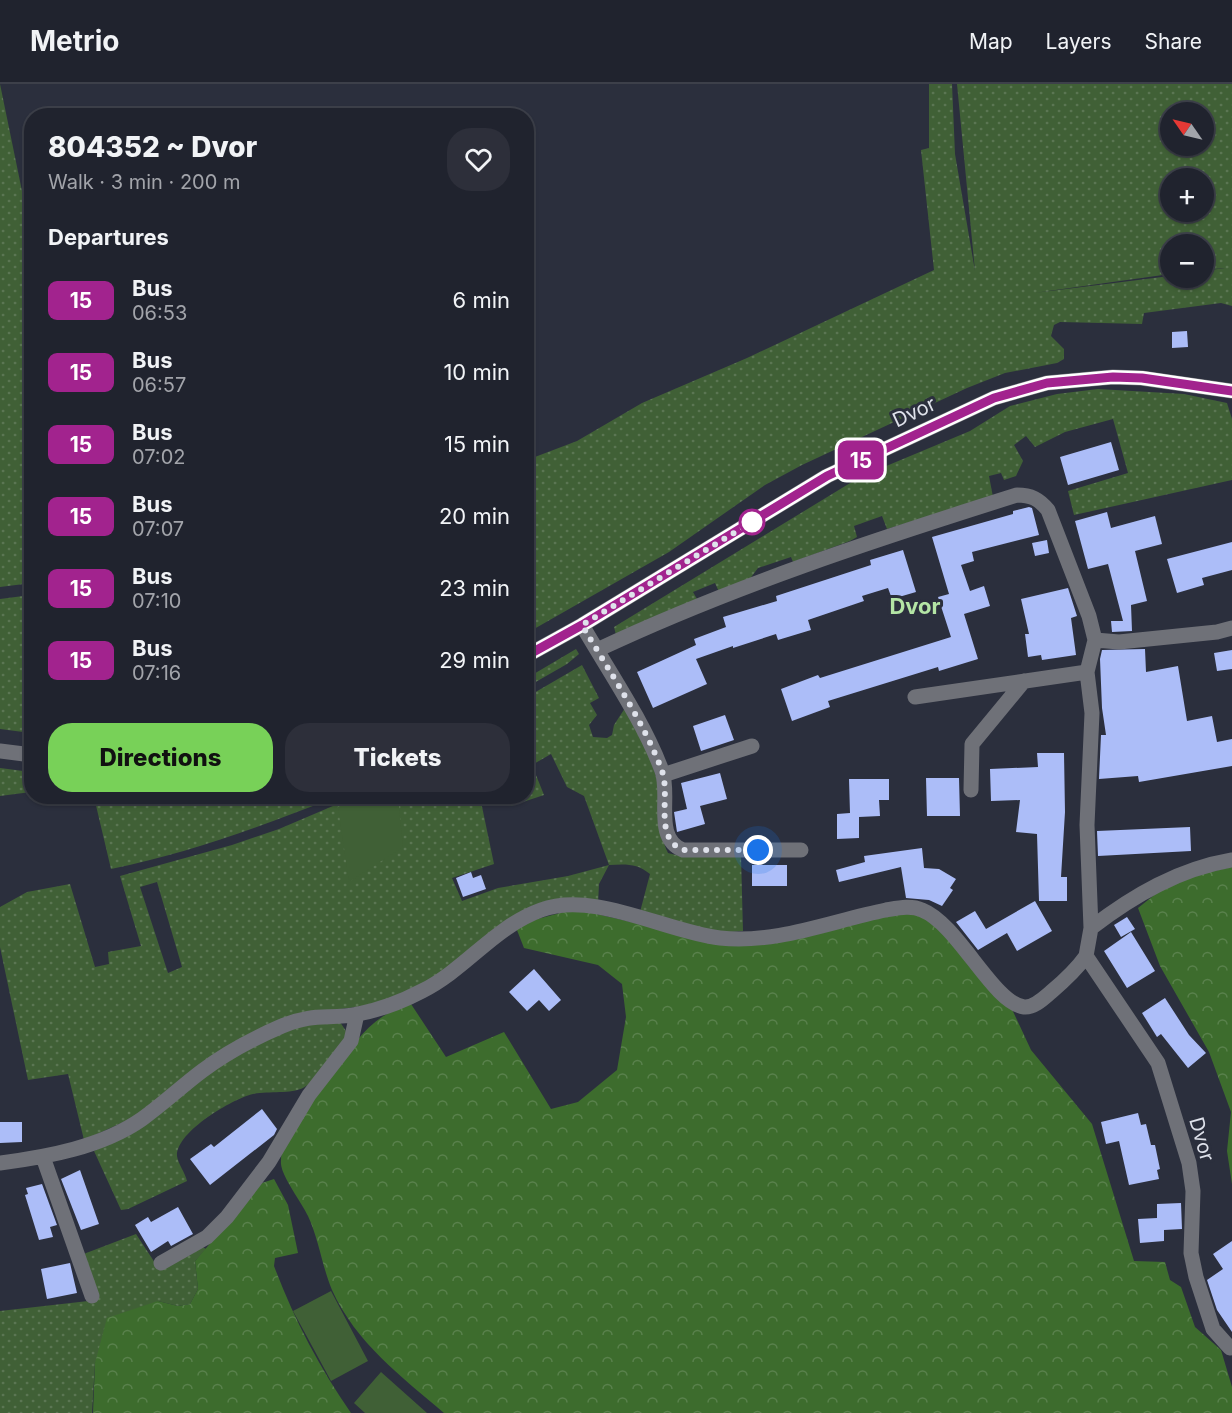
<!DOCTYPE html>
<html lang="en">
<head>
<meta charset="utf-8">
<style>
  :root { --surface:#20232e; --page:#2d2f3a; --text:#f1f3f6; --muted:#a2a4aa; --line:#3d404a; --accent:#78d158 }
  body { margin:0; font-family:Inter,sans-serif; background:var(--page); color:var(--text); height:100vh; display:flex; flex-direction:column; font-size:22px; white-space:nowrap }
  * { box-sizing:border-box; margin:0 }
  p { font-size:20px; color:var(--muted) }
  .icon { flex:none; width:33px; height:33px; fill:none; stroke:currentColor; stroke-width:2; stroke-linecap:round; stroke-linejoin:round }
  .map { position:relative; flex:1; overflow:hidden }
  .side { position:absolute; left:24px; top:24px; width:510px; height:696px; display:flex; flex-direction:column; background:var(--surface); border-radius:24px; box-shadow:0 2px 4px #0004,0 0 0 2px var(--line) }
  .side>* { flex:none }
  .badge { padding:0 12px; border-radius:9px; font-size:21px; line-height:39px }
  .needle { width:39px; rotate:304deg }
  .tools { position:absolute; left:1160px; top:18px; display:grid; gap:12px }
  .tools a { display:grid; place-items:center; width:54px; height:54px; border-radius:50%; background:var(--surface); box-shadow:0 2px 4px #0004,0 0 0 2px var(--line); font-size:30px }
  .you { position:absolute; width:30px; height:30px; margin:-15px; border:4px solid #fff; border-radius:50%; background:#1a73e8; box-shadow:0 0 0 9px #1a73e833 }
  .map>.badge { position:absolute; translate:-50% -50%; box-shadow:0 0 0 3px #fff }
  h2 { padding:0 24px; font-size:22px; line-height:54px }
  .round { display:grid; place-items:center; flex:none; width:63px; height:63px; border-radius:24px; background:var(--page) }
  .headline { display:flex; align-items:center; justify-content:space-between; height:102px; padding:0 24px }
  h1 { font-size:28px; font-weight:800; line-height:45px }
  .primary-button { display:flex; gap:12px; margin-top:auto; padding:12px 24px }
  .primary-button a { flex:1; height:69px; border-radius:24px; background:var(--accent); color:#111; font-size:24px; font-weight:800; line-height:69px; text-align:center }
  .primary-button a+a { background:var(--page); color:var(--text) }
  ul { padding:0; list-style:none }
  li { display:flex; align-items:center; gap:18px; height:72px; padding:0 24px }
  li div { flex:1 }
  li b { display:block; font-size:22px }
  li em { font-style:normal }
  li .badge { min-width:66px; font-weight:700; text-align:center }
  header { display:flex; align-items:center; gap:36px; box-sizing:border-box; height:84px; padding:0 30px; background:var(--surface); border-bottom:2px solid var(--line) }
  header strong { font-size:28px }
  nav { display:flex; gap:33px; margin-inline-start:auto; font-size:21px }
  .map>svg:first-child { display:block }
  .grass { fill:url(#grass-dots); fill-rule:evenodd }
  .forest { fill:url(#forest-crowns) }
  .garden { fill:#406036 }
  .building { fill:#acbdf8 }
  .lines { fill:none; stroke-linecap:round; stroke-linejoin:round }
  .minor { stroke:#6f7178; stroke-width:15 }
  .line-casing { stroke:#fff; stroke-width:14 }
  .line { stroke:#a2238e; stroke-width:9 }
  .walk { stroke:#dfe2eb; stroke-width:6; stroke-dasharray:0 10.8 }
  .stop-dot { fill:#fff; stroke:#a2238e; stroke-width:3 }
  .labels { text-anchor:middle; stroke-width:6; stroke-linejoin:round; paint-order:stroke }
  .street-label { font-size:20px; fill:#dfe2eb; stroke:#2b2f3d }
  .quarter-label { font-size:22px; font-weight:bold; fill:#b4e5a5; stroke:#2b2f3d }
</style>
</head>
<body>
<header>
<strong>Metrio</strong>
<nav><a>Map</a><a>Layers</a><a>Share</a></nav>
</header>
<div class="map">
<svg width="1232" height="1329" viewBox="0 0 1232 1329">
  <defs>
    <pattern id="grass-dots" width="8" height="8" patternUnits="userSpaceOnUse" patternTransform="scale(1.5)"><rect width="8" height="8" fill="#406036"/><path d="M2 2h.1M6 6h.1" fill="none" stroke="#5b7653" stroke-width="1.8" stroke-linecap="round"/></pattern>
    <pattern id="forest-crowns" width="20" height="18" patternUnits="userSpaceOnUse" patternTransform="scale(1.5)"><rect width="20" height="18" fill="#3d6c2d"/><path d="M2 6a3 3 0 1 1 6 0M12 15a3 3 0 1 1 6 0" fill="none" stroke="#59814c"/></pattern>
  </defs>
  <rect width="100%" height="100%" fill="#2b2f3d"/>
  <!-- grass -->
  <path class="grass" d="M 0,0 L 22,107 L 31,126 L 32,499 L 0,503 Z
    M 929,0 L 952,0 L 955,70 L 975,187 L 957,0 L 1232,0 L 1232,222 L 1221,219 L 1144,229 L 1142,240 L 1060,238 L 1054,241 L 1051,252 L 1064,265 L 1064,275 L 1057,279 L 1005,289 L 967,304 L 802,381 L 765,401 L 669,468 L 527,549 L 527,376 L 577,357 L 642,319 L 747,274 L 934,186 L 921,66 L 929,64 ZM 1170,28 L 1203,28 L 1203,62 L 1170,62 ZM 1170,94 L 1203,94 L 1203,128 L 1170,128 ZM 1170,160 L 1203,160 L 1203,186 L 1225,184 L 1203,187 L 1203,194 L 1170,192 L 1034,209 L 1170,190 Z
    M 1098,305 L 1184,310 L 1227,319 L 1232,335 L 1232,396 L 1074,431 L 1068,407 L 1128,389 L 1113,335 L 1065,348 L 1035,363 L 1026,352 L 1014,361 L 1023,377 L 1016,392 L 1004,396 L 1001,389 L 989,392 L 993,413 L 887,445 L 882,432 L 854,442 L 857,453 L 850,457 L 793,478 L 791,473 L 758,484 L 749,496 L 719,508 L 715,499 L 693,508 L 697,515 L 616,551 L 614,543 L 860,393 L 970,347 L 1010,322 L 1057,310 Z
    M 31,511 L 32,511 L 31,649 L 0,645 L 0,515 Z
    M 576,565 L 579,570 L 567,580 L 527,603 L 527,594 Z
    M 582,581 L 599,614 L 590,619 L 597,631 L 589,641 L 593,653 L 607,654 L 612,651 L 614,641 L 625,624 C 637,649 653,674 658,701 C 663,724 657,746 668,769 L 684,773 L 741,772 L 743,847 L 718,849 L 640,828 L 650,790 C 637,779 625,780 609,781 L 599,800 L 598,820 L 567,817 L 465,872 L 416,905 L 374,921 L 298,930 L 141,1030 L 84,1056 L 68,990 L 28,996 L 0,863 L 0,823 L 27,808 L 70,800 L 95,883 L 109,880 L 108,868 L 141,862 L 120,792 L 232,761 L 279,745 L 354,713 L 480,713 L 494,780 L 452,794 L 462,817 L 498,804 L 568,792 L 609,781 L 584,712 L 567,703 L 551,670 L 532,681 L 544,711 L 511,722 L 508,713 L 526,712 L 527,613 ZM 157,798 L 182,883 L 168,889 L 140,803 Z
    M 0,684 L 31,688 L 31,708 L 0,712 Z
    M 94,713 L 94,712 L 336,713 C 262,742 189,769 111,785 Z
    M 310,936 L 340,938 L 346,947 L 346,956 C 336,968 316,998 303,1004 C 291,1010 268,1007 253,1010 C 232,1015 176,1048 177,1072 C 178,1080 185,1088 187,1097 L 128,1125 L 121,1126 L 94,1067 L 137,1046 L 231,971 Z
    M 136,1150 L 159,1185 L 201,1162 L 206,1165 L 195,1177 L 198,1205 L 190,1220 L 178,1222 L 158,1217 L 95,1279 L 92,1329 L 0,1329 L 0,1227 L 97,1216 L 81,1171 Z"/>
  <!-- forest -->
  <path class="forest" d="M 1232,783 L 1232,1100 L 1227,1067 L 1231,1028 L 1209,968 L 1160,882 L 1138,824 L 1173,796 Z
    M 575,825 L 722,859 L 900,825 L 925,831 L 1010,921 L 1031,966 L 1092,1040 L 1134,1177 L 1165,1178 L 1170,1196 L 1181,1203 L 1195,1243 L 1221,1266 L 1232,1303 L 1232,1329 L 444,1329 C 401,1292 356,1259 332,1206 C 322,1182 319,1156 308,1132 C 302,1119 282,1093 281,1080 C 279,1051 315,1013 332,990 C 357,957 369,932 411,920 L 446,973 L 504,948 L 551,1025 L 578,1018 L 617,986 L 626,933 L 622,900 L 598,881 L 524,864 L 515,841 Z
    M 274,1095 L 288,1121 L 298,1169 L 275,1174 L 274,1182 C 294,1235 319,1283 351,1329 L 93,1329 L 95,1279 L 107,1234 L 158,1217 L 178,1222 L 190,1220 L 198,1205 L 195,1177 L 262,1099 Z"/>
  <!-- garden -->
  <path class="garden" d="M 359,712 L 398,713 L 403,763 L 349,798 L 338,723 Z
    M 331,1207 L 368,1277 L 331,1297 L 293,1227 Z
    M 381,1288 L 427,1329 L 365,1329 L 354,1319 Z"/>
  <!-- building -->
  <path class="building" d="M 1187,247 L 1188,263 L 1172,264 L 1172,248 Z
    M 1111,358 L 1119,386 L 1068,401 L 1060,373 Z
    M 1029,423 L 1032,424 L 1039,451 L 972,468 L 974,477 L 961,481 L 970,507 L 984,502 L 990,522 L 964,530 L 978,575 L 939,587 L 938,583 L 828,617 L 830,623 L 792,637 L 781,605 L 818,591 L 820,594 L 951,553 L 938,513 L 949,510 L 932,453 L 1013,430 L 1013,427 Z
    M 1107,428 L 1111,444 L 1155,432 L 1162,460 L 1135,467 L 1147,517 L 1131,521 L 1132,547 L 1112,548 L 1111,537 L 1123,537 L 1108,480 L 1088,485 L 1075,437 Z
    M 1047,456 L 1049,469 L 1035,472 L 1032,459 Z
    M 1232,458 L 1232,486 L 1202,494 L 1204,501 L 1177,509 L 1167,475 Z
    M 903,466 L 916,508 L 892,515 L 888,504 L 862,512 L 864,517 L 808,536 L 811,546 L 778,556 L 776,550 L 733,564 L 733,562 L 696,575 L 707,600 L 653,624 L 637,588 L 696,561 L 694,555 L 726,543 L 723,533 L 777,517 L 776,512 L 871,481 L 870,476 Z
    M 1068,504 L 1077,532 L 1071,534 L 1076,571 L 1042,576 L 1041,571 L 1028,573 L 1025,550 L 1029,550 L 1021,515 Z
    M 1145,565 L 1146,588 L 1178,582 L 1187,637 L 1212,632 L 1217,658 L 1232,655 L 1232,682 L 1139,698 L 1138,692 L 1099,695 L 1101,651 L 1106,651 L 1102,624 L 1100,575 L 1102,566 Z
    M 1232,566 L 1232,585 L 1217,587 L 1214,569 Z
    M 725,631 L 734,656 L 701,667 L 693,642 Z
    M 1037,669 L 1064,669 L 1065,728 L 1061,793 L 1067,793 L 1067,817 L 1039,817 L 1037,750 L 1016,748 L 1020,716 L 991,717 L 990,685 L 1038,683 Z
    M 720,689 L 727,715 L 700,722 L 705,740 L 677,748 L 674,728 L 687,725 L 681,699 Z
    M 926,694 L 959,694 L 960,732 L 927,732 Z
    M 849,695 L 889,695 L 889,716 L 879,716 L 880,732 L 859,733 L 859,754 L 837,755 L 837,730 L 850,729 Z
    M 1190,743 L 1191,767 L 1098,772 L 1097,747 Z
    M 922,764 L 924,784 L 939,785 L 956,795 L 950,804 L 953,806 L 942,822 L 929,816 L 906,814 L 901,783 L 839,798 L 836,786 L 865,778 L 864,772 Z
    M 752,781 L 787,781 L 787,802 L 752,802 Z
    M 471,788 L 473,794 L 481,791 L 486,805 L 463,813 L 456,794 Z
    M 1035,817 L 1052,847 L 1017,867 L 1007,849 L 978,866 L 956,838 L 975,827 L 986,845 Z
    M 1127,833 L 1135,845 L 1121,853 L 1114,841 Z
    M 1131,848 L 1155,887 L 1127,904 L 1104,867 Z
    M 534,885 L 561,916 L 549,927 L 539,916 L 527,927 L 509,908 Z
    M 1165,914 L 1189,951 L 1206,969 L 1188,984 L 1161,950 L 1157,953 L 1142,929 Z
    M 262,1025 L 277,1045 L 274,1051 L 210,1101 L 190,1075 L 211,1060 L 214,1063 Z
    M 1138,1029 L 1141,1041 L 1146,1040 L 1151,1061 L 1155,1061 L 1160,1085 L 1157,1086 L 1159,1095 L 1129,1101 L 1119,1057 L 1106,1060 L 1101,1038 Z
    M 0,1038 L 22,1038 L 22,1058 L 0,1059 Z
    M 80,1086 L 99,1140 L 81,1146 L 61,1095 Z
    M 42,1100 L 57,1141 L 50,1143 L 53,1153 L 39,1156 L 25,1111 L 28,1110 L 26,1104 Z
    M 1181,1119 L 1182,1145 L 1164,1146 L 1164,1157 L 1140,1159 L 1138,1135 L 1157,1134 L 1157,1120 Z
    M 178,1123 L 193,1150 L 171,1162 L 168,1157 L 151,1168 L 135,1141 L 148,1133 L 151,1138 Z
    M 1232,1157 L 1232,1248 L 1217,1226 L 1207,1196 L 1223,1185 L 1213,1170 Z
    M 70,1179 L 77,1209 L 47,1215 L 41,1185 Z"/>
  <g class="lines">
    <!-- minor -->
    <path class="minor" d="M 582,541 C 608,586 644,638 662,687 C 671,712 653,754 683,766 L 801,766
      M 1095,556 L 1119,558 L 1217,548 L 1232,544
      M 597,566 C 733,502 874,456 1017,411 C 1031,411 1039,415 1048,426 L 1089,532 L 1095,556 L 1087,588 L 1092,629 L 1087,741 L 1091,844
      M 526,572 L 582,541 L 827,392 L 994,314 L 1047,299 L 1113,293 L 1141,294 L 1232,307
      M 915,613 L 1087,588
      M 0,667 L 32,671
      M 663,691 L 752,662
      M 971,706 L 972,660 L 1024,597
      M 43,1073 L 92,1212
      M 0,1079 C 47,1073 102,1063 142,1035 C 163,1020 182,1002 202,987 C 227,968 254,954 282,942 C 315,928 329,936 358,930 C 379,926 403,917 422,907 C 466,885 494,843 541,826 C 593,806 667,848 720,854 C 777,860 831,837 886,826 C 898,824 911,821 922,826 C 958,840 993,919 1024,923 C 1034,924 1044,914 1051,908 C 1064,897 1076,886 1086,872
      M 161,1179 L 207,1153 L 227,1133 L 269,1078 L 309,1011 L 351,957 L 357,930
      M 1230,1264 L 1213,1245 L 1196,1193 L 1191,1169 L 1193,1107 L 1189,1079 L 1158,979 L 1086,872 L 1091,844 C 1134,811 1179,785 1232,776"/>
  </g>
  <g class="lines">
    <defs>
      <path id="line" d="M 526,572 L 582,541 L 827,392 L 994,314 L 1047,299 L 1113,293 L 1142,294 L 1232,307"/>
    </defs>
    <!-- line casing -->
    <use href="#line" class="line-casing"/>
    <!-- line -->
    <use href="#line" class="line"/>
    <!-- walk -->
    <path class="walk" d="M 752,438 L 582,541 C 609,587 644,638 662,687 C 671,712 653,754 683,766 L 758,766"/>
  </g>
  <!-- markers -->
  <circle class="stop-dot" cx="752" cy="438" r="12"/>
  <g class="labels">
    <!-- street labels -->
    <g class="street-label">
      <text transform="translate(914 328) rotate(-25)" y="7">Dvor</text>
      <text transform="translate(1202 1055) rotate(74)" y="7">Dvor</text>
    </g>
    <!-- quarter labels -->
    <g class="quarter-label">
      <text x="915" y="530">Dvor</text>
    </g>
  </g>
</svg>
<div class="tools">
<a><svg class="needle" viewBox="-14 -14 28 28"><path d="M0-13l5 13h-10z" fill="#e53935"/><path d="M0 13l5-13h-10z" fill="#a2a4aa"/></svg></a>
<a>+</a>
<a>−</a>
</div>
<div class="you" style="left:758px;top:766px"></div>
<b class="badge" style="left:861px;top:376px;background:#a2238e;color:#fff">15</b>
<section class="side">
<div class="headline"><div><h1>804352 ~ Dvor</h1><p>Walk · 3 min · 200 m</p></div><a class="round"><svg class="icon" aria-label="heart" viewBox="0 0 24 24"><path d="M12 20l-8-8c-3-5 5-10 8-4 3-6 11-1 8 4z"/></svg></a></div>
<h2>Departures</h2>
<ul>
<li><span class="badge" style="background:#a2238e;color:#fff">15</span><div><b>Bus</b><p>06:53</p></div><em>6 min</em></li>
<li><span class="badge" style="background:#a2238e;color:#fff">15</span><div><b>Bus</b><p>06:57</p></div><em>10 min</em></li>
<li><span class="badge" style="background:#a2238e;color:#fff">15</span><div><b>Bus</b><p>07:02</p></div><em>15 min</em></li>
<li><span class="badge" style="background:#a2238e;color:#fff">15</span><div><b>Bus</b><p>07:07</p></div><em>20 min</em></li>
<li><span class="badge" style="background:#a2238e;color:#fff">15</span><div><b>Bus</b><p>07:10</p></div><em>23 min</em></li>
<li><span class="badge" style="background:#a2238e;color:#fff">15</span><div><b>Bus</b><p>07:16</p></div><em>29 min</em></li>
</ul>
<div class="primary-button"><a>Directions</a><a>Tickets</a></div>
</section>
</div>
</body>
</html>
